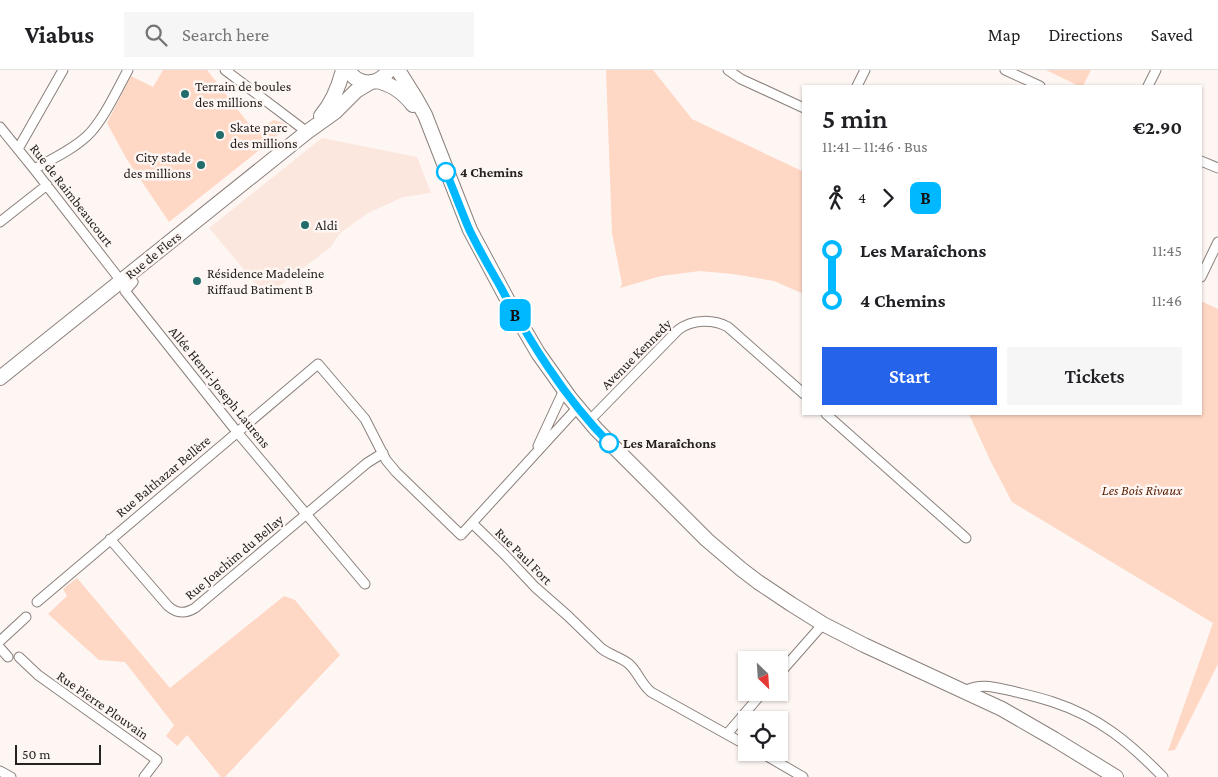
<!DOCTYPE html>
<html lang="en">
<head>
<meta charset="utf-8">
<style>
  :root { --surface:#fff; --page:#f6f6f6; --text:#202124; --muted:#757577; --line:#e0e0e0; --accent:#2563eb }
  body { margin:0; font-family:"Crimson Pro",serif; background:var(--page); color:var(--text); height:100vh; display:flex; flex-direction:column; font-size:19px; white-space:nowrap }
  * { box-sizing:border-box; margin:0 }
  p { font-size:16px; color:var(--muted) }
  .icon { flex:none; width:28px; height:28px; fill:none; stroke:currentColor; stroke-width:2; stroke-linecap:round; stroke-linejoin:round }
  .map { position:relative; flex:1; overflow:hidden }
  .panel { position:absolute; left:802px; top:15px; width:400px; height:330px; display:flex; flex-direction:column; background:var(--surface); border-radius:0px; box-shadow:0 1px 4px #0004 }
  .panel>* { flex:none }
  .badge { padding:0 10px; border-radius:8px; font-size:18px; line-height:32px }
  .needle { width:32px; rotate:155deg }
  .buttons { position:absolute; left:738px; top:581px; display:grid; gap:10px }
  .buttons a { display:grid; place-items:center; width:50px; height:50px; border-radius:0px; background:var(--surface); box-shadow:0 1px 4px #0004; font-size:25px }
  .scale { position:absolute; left:15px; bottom:12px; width:86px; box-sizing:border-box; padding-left:5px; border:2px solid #272220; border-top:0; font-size:14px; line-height:18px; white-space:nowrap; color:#272220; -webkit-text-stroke:4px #fef6f3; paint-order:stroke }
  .map>.badge { position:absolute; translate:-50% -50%; box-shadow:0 0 0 2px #fff }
  .legs { display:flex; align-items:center; gap:8px; height:55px; padding:0 20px; font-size:16px }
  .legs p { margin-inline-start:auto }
  .summary { display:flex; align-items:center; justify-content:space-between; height:85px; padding:0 20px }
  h1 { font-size:28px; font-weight:600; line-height:38px }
  .cta { display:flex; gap:10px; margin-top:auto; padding:10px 20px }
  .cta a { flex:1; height:58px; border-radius:0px; background:var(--accent); color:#fff; font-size:20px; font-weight:600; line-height:58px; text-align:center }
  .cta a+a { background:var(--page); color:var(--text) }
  ul { padding:0 20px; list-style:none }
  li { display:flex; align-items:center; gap:18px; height:50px; font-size:19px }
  li i { display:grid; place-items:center; width:8px; height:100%; margin:0 6px; background:currentColor }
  li i::after { content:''; width:12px; height:12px; margin:-6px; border:4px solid; border-radius:50%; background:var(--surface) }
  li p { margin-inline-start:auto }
  li:first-child i { background:linear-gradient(#0000 50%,currentColor 0) }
  li:last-child i { background:linear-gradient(currentColor 50%,#0000 0) }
  header { display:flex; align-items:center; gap:30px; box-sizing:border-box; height:70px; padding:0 25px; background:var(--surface); border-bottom:1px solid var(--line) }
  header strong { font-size:24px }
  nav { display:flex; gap:28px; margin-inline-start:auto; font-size:18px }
  .search { width:350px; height:45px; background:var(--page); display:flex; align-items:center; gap:12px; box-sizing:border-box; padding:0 18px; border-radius:0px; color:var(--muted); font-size:19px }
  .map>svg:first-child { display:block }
  .built { fill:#fce7de }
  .green { fill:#ffd7c5 }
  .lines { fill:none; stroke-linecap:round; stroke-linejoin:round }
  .street-casing { stroke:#8b807b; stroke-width:11 }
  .secondary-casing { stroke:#8b807b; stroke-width:16 }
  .street { stroke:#fff; stroke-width:9 }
  .secondary { stroke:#fff; stroke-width:14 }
  .line-1-casing { stroke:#fff; stroke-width:11 }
  .line-1 { stroke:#00b8ff; stroke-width:8 }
  .poi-dot { fill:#226d6b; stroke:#fef6f3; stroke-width:2 }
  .stop-1-dot { fill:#fff; stroke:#00b8ff; stroke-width:2.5 }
  .labels { text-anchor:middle; stroke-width:5; stroke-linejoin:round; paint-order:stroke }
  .poi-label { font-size:14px; fill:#272220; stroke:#fef6f3; text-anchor:start }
  .stop-label { font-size:14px; font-weight:bold; fill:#272220; stroke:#fef6f3; text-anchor:start }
  .street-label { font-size:14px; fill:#272220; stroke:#fef6f3 }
  .park-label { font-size:14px; font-style:italic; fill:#581e00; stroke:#fef6f3 }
</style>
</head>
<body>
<header>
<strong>Viabus</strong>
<div class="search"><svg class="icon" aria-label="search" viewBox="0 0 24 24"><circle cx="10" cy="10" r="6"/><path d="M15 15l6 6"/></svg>Search here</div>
<nav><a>Map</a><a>Directions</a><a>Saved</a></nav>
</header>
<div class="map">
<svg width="1218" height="707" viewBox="0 0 1218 707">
  <rect width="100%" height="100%" fill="#fef6f3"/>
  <!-- built -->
  <path class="built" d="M 322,68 L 417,87 L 431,123 L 403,127 L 368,143 L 339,164 L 331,177 L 266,226 L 209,158 Z"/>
  <!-- green -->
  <path class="green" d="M 163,0 L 207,0 L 252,58 L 259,59 L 274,50 L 284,53 L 287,58 L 169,152 L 126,88 L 107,53 L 131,6 L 153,17 Z
    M 606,0 L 653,0 L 692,49 L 804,102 L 804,224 L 774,211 L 733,204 L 700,201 L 661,206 L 620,218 L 622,214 L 612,163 Z
    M 1046,0 L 1091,0 L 1083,16 L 1079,16 Z
    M 1201,231 L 1218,239 L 1218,594 L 1175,680 L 1168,681 L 1213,553 L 1012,432 L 990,390 L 969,344 L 1201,344 Z
    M 77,508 L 170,618 L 284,526 L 295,530 L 340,585 L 225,707 L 221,707 L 187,665 L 177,676 L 166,666 L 174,655 L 125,592 L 99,590 L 48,544 L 67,526 L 63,519 Z"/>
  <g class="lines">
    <defs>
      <path id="street" d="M 225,0 L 307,62
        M 728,0 L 741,9 L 804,38
        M 1005,0 L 1040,16
        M 857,16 L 865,0
        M 1148,16 L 1156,0
        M 0,57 L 34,99 L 121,211
        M 18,79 L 63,0
        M 1201,91 L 1218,98
        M 34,99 C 52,89 72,80 87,66 C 103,51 117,20 128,0
        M 0,152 L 47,115
        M 128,206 L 133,212 L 125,221 L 237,362 L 365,514
        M 1201,207 L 1218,172
        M 826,344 L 966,468
        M 589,351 L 678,260 C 692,249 713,249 728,257 L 804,324
        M 538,376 L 564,320
        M 472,453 L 505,485 L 535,517 L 568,546 L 601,578 C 609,585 621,587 629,594 C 638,602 641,614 651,622 L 746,675
        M 110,469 L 168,536 C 177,544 185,544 195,538 L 367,393 L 383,383
        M 37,532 L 318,294 L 365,349 L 386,390 L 396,402 L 461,465 L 578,337
        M 0,571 L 26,547
        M 0,578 L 8,587
        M 19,587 L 38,605 L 157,690 L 144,707
        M 779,604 L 823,554
        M 964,621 C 983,612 996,618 1016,622 C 1028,625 1041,628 1053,632 C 1099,647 1130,673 1163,707
        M 727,664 L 763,622
        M 760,682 L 803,707
        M 0,701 L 11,707"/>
      <path id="secondary" d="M 348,0 C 359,17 378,16 389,0
        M 398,0 L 415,27 L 425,45 L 470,160 L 514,242 L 538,283 L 570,328 L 596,359 L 707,470 L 741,499 L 758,512 L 791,534 L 823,554 L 864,575 L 1002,639 L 1054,669 L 1116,707
        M 376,11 C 392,14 403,22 413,35
        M 321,46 C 332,33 339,16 343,0
        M 0,308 L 307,62 L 335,42 L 356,21 L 371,12"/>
    </defs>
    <!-- street casing -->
    <use href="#street" class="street-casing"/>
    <!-- secondary casing -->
    <use href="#secondary" class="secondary-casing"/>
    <!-- street -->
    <use href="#street" class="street"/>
    <!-- secondary -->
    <use href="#secondary" class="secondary"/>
  </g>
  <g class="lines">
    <defs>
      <path id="line-1" d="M 446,102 C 454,121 461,140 469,159 C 478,178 489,197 500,216 C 530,272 564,327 609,373"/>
    </defs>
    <!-- line-1 casing -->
    <use href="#line-1" class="line-1-casing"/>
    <!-- line-1 -->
    <use href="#line-1" class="line-1"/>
  </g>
  <!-- markers -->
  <g class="poi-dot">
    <circle cx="185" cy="24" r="5"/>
    <circle cx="220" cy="65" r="5"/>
    <circle cx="201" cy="95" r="5"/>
    <circle cx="305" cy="155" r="5"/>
    <circle cx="197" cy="211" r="5"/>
  </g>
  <g class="stop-1-dot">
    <circle cx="446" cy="102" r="9"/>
    <circle cx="609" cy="373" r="9"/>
  </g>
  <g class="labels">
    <!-- poi labels -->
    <g class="poi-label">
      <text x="195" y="21">Terrain de boules<tspan x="195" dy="16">des millions</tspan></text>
      <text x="230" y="62">Skate parc<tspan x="230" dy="16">des millions</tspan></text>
      <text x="191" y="92" text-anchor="end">City stade<tspan x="191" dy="16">des millions</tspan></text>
      <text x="315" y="160">Aldi</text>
      <text x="207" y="208">Résidence Madeleine<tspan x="207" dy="16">Riffaud Batiment B</tspan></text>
    </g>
    <!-- stop labels -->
    <g class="stop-label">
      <text x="460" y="107">4 Chemins</text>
      <text x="623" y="378">Les Maraîchons</text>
    </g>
    <!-- street labels -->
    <g class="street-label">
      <text transform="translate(72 125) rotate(52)" y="5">Rue de Raimbeaucourt</text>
      <text transform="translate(153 185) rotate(-39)" y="5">Rue de Flers</text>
      <text transform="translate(636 284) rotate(-45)" y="5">Avenue Kennedy</text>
      <text transform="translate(220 317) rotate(51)" y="5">Allée Henri-Joseph Laurens</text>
      <text transform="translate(163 406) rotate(-40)" y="5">Rue Balthazar Bellère</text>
      <text transform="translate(524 486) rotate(45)" y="5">Rue Paul Fort</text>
      <text transform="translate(234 487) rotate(-40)" y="5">Rue Joachim du Bellay</text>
      <text transform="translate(103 635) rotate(35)" y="5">Rue Pierre Plouvain</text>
    </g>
    <!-- park labels -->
    <g class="park-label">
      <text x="1142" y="425">Les Bois Rivaux</text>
    </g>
  </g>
</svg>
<div class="buttons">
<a><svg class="needle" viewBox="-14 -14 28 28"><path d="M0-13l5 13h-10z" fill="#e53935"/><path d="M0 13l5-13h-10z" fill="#757577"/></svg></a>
<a><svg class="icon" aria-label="locate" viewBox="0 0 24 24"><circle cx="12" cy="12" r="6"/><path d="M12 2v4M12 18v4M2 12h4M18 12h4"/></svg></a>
</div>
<div class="scale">50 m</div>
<b class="badge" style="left:515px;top:245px;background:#00b8ff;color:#111">B</b>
<section class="panel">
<div class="summary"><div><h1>5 min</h1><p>11:41 – 11:46 · Bus</p></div><b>€2.90</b></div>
<div class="legs"><svg class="icon" aria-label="walk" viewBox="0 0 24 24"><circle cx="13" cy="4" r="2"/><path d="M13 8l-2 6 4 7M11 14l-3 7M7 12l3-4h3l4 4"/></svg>4<svg class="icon" aria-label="forward" viewBox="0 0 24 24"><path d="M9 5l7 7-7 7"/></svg><b class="badge" style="background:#00b8ff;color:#111">B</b></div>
<ul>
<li><i style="color:#00b8ff"></i><b>Les Maraîchons</b><p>11:45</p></li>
<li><i style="color:#00b8ff"></i><b>4 Chemins</b><p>11:46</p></li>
</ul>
<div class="cta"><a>Start</a><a>Tickets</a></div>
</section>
</div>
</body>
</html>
